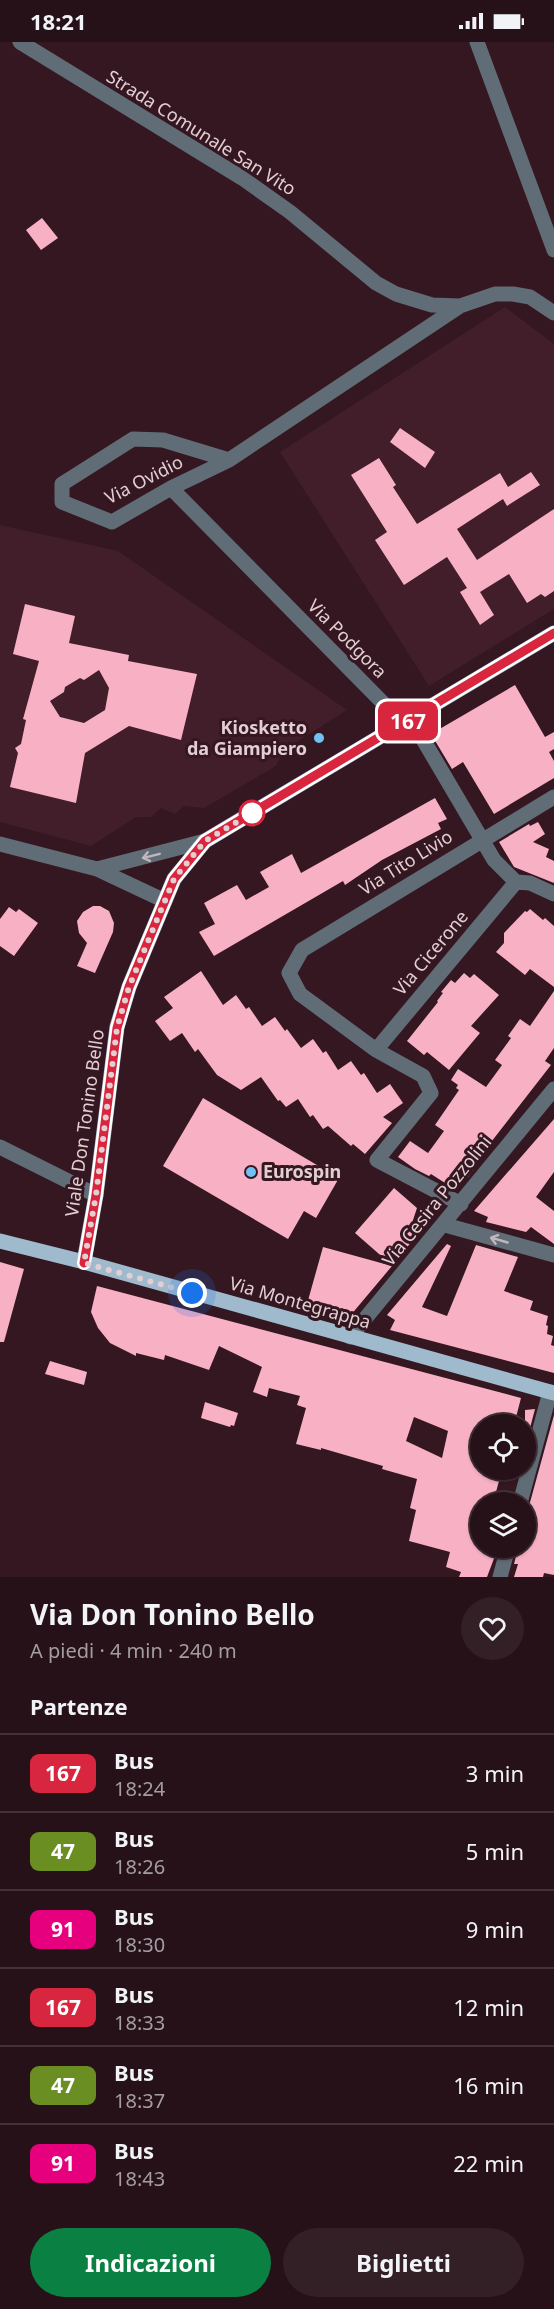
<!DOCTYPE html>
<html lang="it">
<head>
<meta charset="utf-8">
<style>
  :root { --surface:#271119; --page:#331f26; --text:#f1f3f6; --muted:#a49da2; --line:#433138; --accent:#0b8043 }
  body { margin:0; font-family:"Noto Sans",sans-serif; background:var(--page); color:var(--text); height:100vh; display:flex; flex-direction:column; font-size:22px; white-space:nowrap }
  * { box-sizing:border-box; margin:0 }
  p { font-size:20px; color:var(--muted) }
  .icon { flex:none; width:33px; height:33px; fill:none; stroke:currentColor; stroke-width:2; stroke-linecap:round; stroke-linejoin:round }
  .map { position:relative; height:1535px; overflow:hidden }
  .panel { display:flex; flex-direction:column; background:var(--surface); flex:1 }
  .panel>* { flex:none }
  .badge { padding:0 12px; border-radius:9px; font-size:21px; line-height:39px }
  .controls { position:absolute; left:470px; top:1372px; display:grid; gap:12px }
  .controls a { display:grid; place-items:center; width:66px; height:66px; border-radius:50%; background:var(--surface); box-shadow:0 2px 4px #0004,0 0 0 2px var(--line); font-size:30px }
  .you { position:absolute; width:30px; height:30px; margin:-15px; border:4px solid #fff; border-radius:50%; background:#1a73e8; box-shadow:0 0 0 9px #1a73e833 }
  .map>.badge { position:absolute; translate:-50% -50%; box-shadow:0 0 0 3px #fff }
  h2 { padding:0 30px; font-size:22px; line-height:54px }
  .round { display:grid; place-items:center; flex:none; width:63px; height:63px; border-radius:32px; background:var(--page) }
  .headline { display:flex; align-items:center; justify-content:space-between; height:102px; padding:0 30px }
  h1 { font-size:28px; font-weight:700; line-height:45px }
  .primary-button { display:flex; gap:12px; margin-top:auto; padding:12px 30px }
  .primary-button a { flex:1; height:69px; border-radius:36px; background:var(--accent); color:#fff; font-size:24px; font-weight:700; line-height:69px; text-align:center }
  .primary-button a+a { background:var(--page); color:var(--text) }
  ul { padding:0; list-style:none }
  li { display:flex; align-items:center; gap:18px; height:78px; padding:0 30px; border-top:2px solid var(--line) }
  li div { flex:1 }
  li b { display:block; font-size:22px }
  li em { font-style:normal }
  li .badge { min-width:66px; font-weight:700; text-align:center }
  .status { display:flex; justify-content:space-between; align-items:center; height:42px; padding:0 30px; background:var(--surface); direction:ltr }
  .status svg { height:16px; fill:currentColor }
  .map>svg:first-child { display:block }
  .built { fill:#421e2a }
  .building { fill:#f8b0c5; fill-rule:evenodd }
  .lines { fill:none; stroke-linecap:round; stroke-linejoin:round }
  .minor { stroke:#606d77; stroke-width:15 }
  .major { stroke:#9fbacd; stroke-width:15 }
  .oneway { stroke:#c2b6bc }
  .line-casing { stroke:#fff; stroke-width:14 }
  .line { stroke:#d7263d; stroke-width:9 }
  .walk { stroke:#e3ced3; stroke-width:6; stroke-dasharray:0 10.8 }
  .poi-dot { fill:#71c1f5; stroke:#341721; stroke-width:2 }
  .stop-dot { fill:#fff; stroke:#d7263d; stroke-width:3 }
  .labels { text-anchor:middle; stroke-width:6; stroke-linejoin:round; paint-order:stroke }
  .street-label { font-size:18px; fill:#e3ced3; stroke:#341721 }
  .poi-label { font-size:18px; font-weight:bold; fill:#e3ced3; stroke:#341721; text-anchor:end }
</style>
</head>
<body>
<div class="status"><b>18:21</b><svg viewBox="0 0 49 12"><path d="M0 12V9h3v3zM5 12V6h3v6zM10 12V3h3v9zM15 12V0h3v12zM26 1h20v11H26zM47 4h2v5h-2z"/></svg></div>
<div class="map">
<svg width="554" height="1535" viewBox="0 0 554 1535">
  <rect width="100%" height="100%" fill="#341721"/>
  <!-- built -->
  <path class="built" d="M 505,265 L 554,302 L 554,567 L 429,644 L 280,410 Z
    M 0,483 L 118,509 L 347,668 L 284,708 L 276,724 L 204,766 L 184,764 L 175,772 L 161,766 L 151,775 L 136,775 L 91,804 L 0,780 Z"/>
  <!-- building -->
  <path class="building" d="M 42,176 L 58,196 L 41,208 L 26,188 Z
    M 400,386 L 435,410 L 425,426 L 390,400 Z
    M 379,416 L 396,443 L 393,445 L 417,482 L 500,431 L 508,445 L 531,430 L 540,443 L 507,464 L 503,457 L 457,487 L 477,518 L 554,467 L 554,549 L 545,555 L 541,552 L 527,561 L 509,532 L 480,550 L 494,573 L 480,583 L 460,550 L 467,546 L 447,515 L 404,543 L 375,498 L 387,490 L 351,433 Z
    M 25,562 L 75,574 L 69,601 L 129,613 L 128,619 L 197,632 L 181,698 L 129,684 L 85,711 L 76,761 L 10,745 L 18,711 L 15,706 L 21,702 L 26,678 L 23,677 L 39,619 L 13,612 ZM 99,628 L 109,646 L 105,668 L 84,681 L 60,675 L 50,659 L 64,650 L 65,645 L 80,636 L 84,638 Z
    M 515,643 L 545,695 L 554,690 L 554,707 L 549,710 L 554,719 L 554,736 L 494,772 L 463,720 L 452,727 L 431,692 Z
    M 435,756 L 447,777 L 438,781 L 441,787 L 382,818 L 345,843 L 343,839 L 214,914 L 199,890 L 215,882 L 204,861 L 237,843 L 246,858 L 269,845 L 260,830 L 292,812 L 301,831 Z
    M 538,780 L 545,792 L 533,800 L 549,807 L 546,815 L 554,819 L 554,841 L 514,825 L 499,800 L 529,782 L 530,784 Z
    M 93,864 L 100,864 L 109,869 L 114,881 L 113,890 L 95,931 L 77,924 L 87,901 L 79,891 L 77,879 L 83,870 Z
    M 9,865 L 16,870 L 19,867 L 38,881 L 14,914 L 0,904 L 0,877 Z
    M 530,867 L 543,878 L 545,876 L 554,884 L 554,945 L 530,927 L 525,933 L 496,910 L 504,901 L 504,891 L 525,869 L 527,870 Z
    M 201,929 L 223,963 L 236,953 L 246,967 L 249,965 L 262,984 L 275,975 L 285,989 L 287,987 L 301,1006 L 313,997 L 323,1011 L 326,1009 L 338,1028 L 351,1019 L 361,1033 L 364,1031 L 377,1051 L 390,1042 L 403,1061 L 383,1075 L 392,1081 L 365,1112 L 353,1102 L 351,1104 L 328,1084 L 323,1087 L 313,1073 L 310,1075 L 298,1057 L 286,1065 L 280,1058 L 278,1059 L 261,1035 L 241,1048 L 217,1033 L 198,1007 L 195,1010 L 182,991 L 170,999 L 155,979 L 173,966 L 164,955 Z
    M 464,931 L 470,936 L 474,932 L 499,953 L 471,984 L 480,991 L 449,1028 L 427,1010 L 424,1013 L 407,999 L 438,960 L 437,959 L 443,951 L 441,950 L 451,938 L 455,941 Z
    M 554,949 L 554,1006 L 545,1019 L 551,1023 L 474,1122 L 476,1123 L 468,1135 L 466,1134 L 460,1142 L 449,1135 L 445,1141 L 431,1132 L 429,1134 L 415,1127 L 398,1115 L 410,1099 L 428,1111 L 444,1089 L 435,1083 L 459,1048 L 456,1046 L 458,1043 L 451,1038 L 458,1027 L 486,1045 L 502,1023 L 495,1018 L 511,996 L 508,994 L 520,977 L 530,984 Z
    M 203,1056 L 339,1136 L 316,1176 L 304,1169 L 288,1197 L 163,1124 Z
    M 554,1077 L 554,1130 L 536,1155 L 554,1169 L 554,1202 L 531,1185 L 526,1190 L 486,1180 L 488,1175 L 474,1169 Z
    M 394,1146 L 417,1166 L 411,1184 L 422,1187 L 394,1221 L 379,1212 L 355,1191 Z
    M 447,1202 L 451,1204 L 422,1265 L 447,1274 L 476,1203 L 518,1215 L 504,1249 L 533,1259 L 530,1268 L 548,1274 L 546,1283 L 548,1284 L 547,1292 L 553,1294 L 551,1303 L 554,1304 L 554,1331 L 390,1288 L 395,1278 L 387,1273 Z
    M 323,1205 L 392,1224 L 350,1274 L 307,1262 Z
    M 0,1220 L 24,1227 L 4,1300 L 0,1300 Z
    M 97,1244 L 521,1356 L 514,1383 L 480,1383 L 480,1428 L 502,1428 L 493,1461 L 480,1461 L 480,1506 L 498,1506 L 487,1535 L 459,1535 L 461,1530 L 446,1525 L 450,1510 L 409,1499 L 416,1468 L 410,1466 L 417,1437 L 382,1427 L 383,1424 L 321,1406 L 321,1408 L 296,1402 L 306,1366 L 297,1363 L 300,1354 L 269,1346 L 267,1355 L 253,1350 L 262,1325 L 219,1304 L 209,1328 L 165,1313 L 164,1318 L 136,1311 L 136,1314 L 110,1301 L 98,1286 L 91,1270 ZM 414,1375 L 448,1389 L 442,1416 L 406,1399 Z
    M 50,1319 L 87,1330 L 84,1343 L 45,1332 Z
    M 205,1360 L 238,1371 L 234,1384 L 231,1383 L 230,1385 L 201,1376 Z
    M 535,1367 L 525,1405 L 525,1368 Z
    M 554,1373 L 554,1533 L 544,1531 L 543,1535 L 514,1535 L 518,1522 L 514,1522 L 518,1506 L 525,1506 L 525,1471 L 529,1464 Z"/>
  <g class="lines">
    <!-- minor -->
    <path class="minor" d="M 20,0 L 242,136 L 290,170 L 376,241 L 396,252 L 432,263 L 460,264 L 495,252 L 513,252 L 530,255 L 554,271
      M 477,0 L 554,208
      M 229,418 L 163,398 L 133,397 L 62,442 L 62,460 L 112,480 L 171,446 L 229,418 L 460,264
      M 171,446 L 389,667 L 411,677 L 494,818 L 516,840 L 530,841 L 554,852
      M 0,802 L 97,827 L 165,859
      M 97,827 L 205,799
      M 376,1008 L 516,840
      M 0,1105 L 96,1153
      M 461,1162 L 377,1118 L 431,1051 L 423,1034 L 376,1008 L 300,952 L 289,931 L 302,908 L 554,755
      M 445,1183 L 554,1213
      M 350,1295 L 554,1047
      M 520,1461 L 550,1350
      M 500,1535 L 508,1506"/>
    <!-- major -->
    <path class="major" d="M 0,1199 L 84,1220 L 554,1351
      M 84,1220 L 96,1153 L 117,985 L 129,945 L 174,837 L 205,799 L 554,591"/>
  </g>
  <!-- one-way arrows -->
  <defs><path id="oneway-shaft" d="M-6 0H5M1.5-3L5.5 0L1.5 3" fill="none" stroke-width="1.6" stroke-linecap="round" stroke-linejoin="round" transform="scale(1.5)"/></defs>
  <g class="oneway">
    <use href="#oneway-shaft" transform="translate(151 814) rotate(166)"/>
    <use href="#oneway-shaft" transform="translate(499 1198) rotate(-164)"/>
  </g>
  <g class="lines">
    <defs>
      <path id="line" d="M 84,1221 L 96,1153 L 117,986 L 129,945 L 174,837 L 205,799 L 554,591"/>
    </defs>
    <!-- line casing -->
    <use href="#line" class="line-casing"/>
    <!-- line -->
    <use href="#line" class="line"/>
    <!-- walk -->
    <path class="walk" d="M 192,1251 L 84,1221 L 96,1153 L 117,986 L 129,945 L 174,837 L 205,799 L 252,771"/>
  </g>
  <!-- markers -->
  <g class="poi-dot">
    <circle cx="319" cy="696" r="6"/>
    <circle cx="251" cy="1130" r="6"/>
  </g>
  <circle class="stop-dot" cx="252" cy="771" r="12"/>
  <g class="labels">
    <!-- street labels -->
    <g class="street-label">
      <text transform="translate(201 91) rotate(32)" y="6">Strada Comunale San Vito</text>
      <text transform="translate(144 438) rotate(-27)" y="6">Via Ovidio</text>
      <text transform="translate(347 597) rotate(45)" y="6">Via Podgora</text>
      <text transform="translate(406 821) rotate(-32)" y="6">Via Tito Livio</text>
      <text transform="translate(431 911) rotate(-50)" y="6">Via Cicerone</text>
      <text transform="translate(85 1081) rotate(-82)" y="6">Viale Don Tonino Bello</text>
      <text transform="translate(437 1159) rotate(-51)" y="6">Via Cesira Pozzolini</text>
      <text transform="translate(300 1261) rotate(16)" y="6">Via Montegrappa</text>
    </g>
    <!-- poi labels -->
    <g class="poi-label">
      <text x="307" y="692">Kiosketto<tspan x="307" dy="21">da Giampiero</tspan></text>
      <text x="263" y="1136" text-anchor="start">Eurospin</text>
    </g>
  </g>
</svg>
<div class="controls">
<a><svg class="icon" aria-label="locate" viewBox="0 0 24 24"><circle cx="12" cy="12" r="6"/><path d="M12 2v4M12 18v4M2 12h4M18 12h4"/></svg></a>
<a><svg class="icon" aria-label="layers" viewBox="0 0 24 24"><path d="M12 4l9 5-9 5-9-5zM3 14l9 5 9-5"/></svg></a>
</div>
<div class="you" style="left:192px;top:1251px"></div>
<b class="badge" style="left:408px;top:679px;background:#d7263d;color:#fff">167</b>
</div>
<section class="panel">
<div class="headline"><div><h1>Via Don Tonino Bello</h1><p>A piedi · 4 min · 240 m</p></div><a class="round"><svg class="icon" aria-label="heart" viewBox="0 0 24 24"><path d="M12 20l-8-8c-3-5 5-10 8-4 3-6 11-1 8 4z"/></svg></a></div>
<h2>Partenze</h2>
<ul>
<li><span class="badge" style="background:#d7263d;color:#fff">167</span><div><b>Bus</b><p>18:24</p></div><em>3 min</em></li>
<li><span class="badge" style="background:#6b8e23;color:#fff">47</span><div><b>Bus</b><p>18:26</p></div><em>5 min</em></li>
<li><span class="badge" style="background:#e6007e;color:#fff">91</span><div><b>Bus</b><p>18:30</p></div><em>9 min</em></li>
<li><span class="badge" style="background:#d7263d;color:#fff">167</span><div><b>Bus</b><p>18:33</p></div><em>12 min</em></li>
<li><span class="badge" style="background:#6b8e23;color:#fff">47</span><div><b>Bus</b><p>18:37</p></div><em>16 min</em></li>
<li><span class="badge" style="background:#e6007e;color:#fff">91</span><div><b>Bus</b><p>18:43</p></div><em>22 min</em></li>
</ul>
<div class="primary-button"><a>Indicazioni</a><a>Biglietti</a></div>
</section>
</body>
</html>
